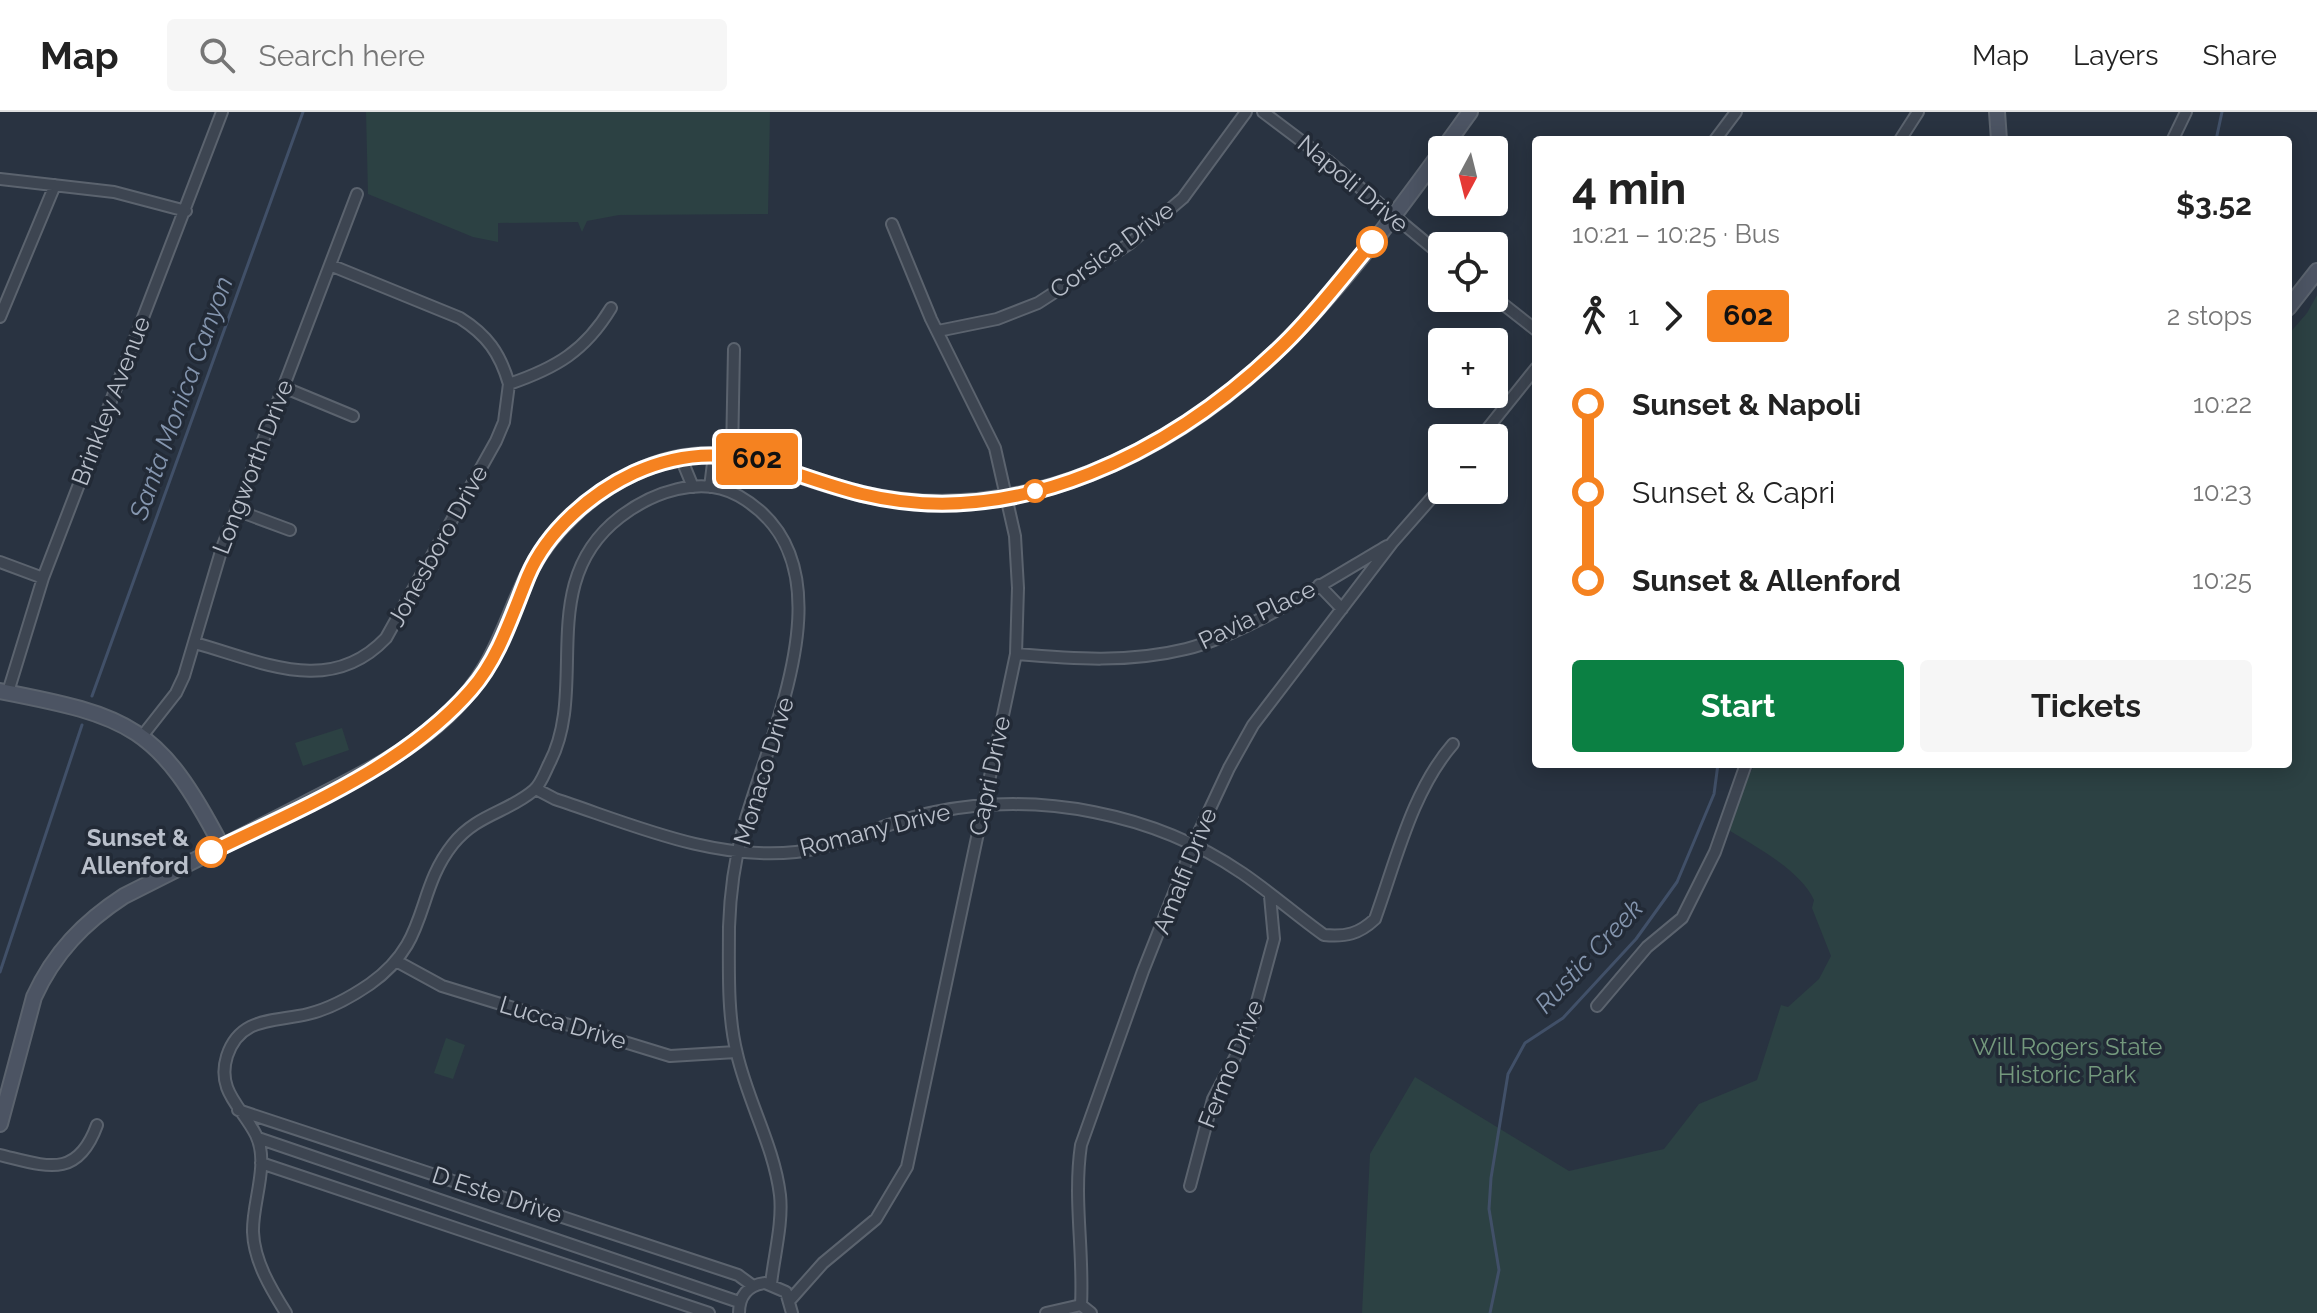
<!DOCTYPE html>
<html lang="en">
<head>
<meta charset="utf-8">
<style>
  :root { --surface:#fff; --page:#f6f6f6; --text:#222; --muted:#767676; --line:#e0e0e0; --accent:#0b8043 }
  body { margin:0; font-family:Raleway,sans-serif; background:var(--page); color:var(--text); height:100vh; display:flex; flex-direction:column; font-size:30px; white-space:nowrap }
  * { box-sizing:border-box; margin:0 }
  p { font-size:26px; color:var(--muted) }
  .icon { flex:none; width:44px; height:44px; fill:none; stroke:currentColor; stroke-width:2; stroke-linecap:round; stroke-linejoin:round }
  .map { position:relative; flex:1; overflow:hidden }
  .details { position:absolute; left:1532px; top:24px; width:760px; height:632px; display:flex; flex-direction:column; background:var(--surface); border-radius:8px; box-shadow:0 4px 20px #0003 }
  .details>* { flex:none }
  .badge { padding:0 16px; border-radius:6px; font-size:28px; line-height:52px }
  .needle { width:52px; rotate:187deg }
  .buttons { position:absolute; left:1428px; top:24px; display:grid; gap:16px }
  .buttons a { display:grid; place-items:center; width:80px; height:80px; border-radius:8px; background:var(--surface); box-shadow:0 4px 20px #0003; font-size:40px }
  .map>.badge { position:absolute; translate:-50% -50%; box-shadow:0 0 0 4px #fff }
  .legs { display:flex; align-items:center; gap:12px; height:88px; padding:0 40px; font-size:26px }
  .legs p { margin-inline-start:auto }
  .summary { display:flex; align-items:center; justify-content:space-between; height:136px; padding:0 40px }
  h1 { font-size:44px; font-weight:700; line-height:60px }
  .button { display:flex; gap:16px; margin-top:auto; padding:16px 40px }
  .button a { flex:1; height:92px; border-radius:8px; background:var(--accent); color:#fff; font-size:32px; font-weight:700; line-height:92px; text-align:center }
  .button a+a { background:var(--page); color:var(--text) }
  ul { padding:0 40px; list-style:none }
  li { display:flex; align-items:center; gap:28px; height:88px; font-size:30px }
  li i { display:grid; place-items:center; width:12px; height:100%; margin:0 10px; background:currentColor }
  li i::after { content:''; width:20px; height:20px; margin:-10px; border:6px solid; border-radius:50%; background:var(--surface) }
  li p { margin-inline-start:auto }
  li:first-child i { background:linear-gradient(#0000 50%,currentColor 0) }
  li:last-child i { background:linear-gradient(currentColor 50%,#0000 0) }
  header { display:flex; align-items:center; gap:48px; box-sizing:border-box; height:112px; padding:0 40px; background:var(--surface); border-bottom:2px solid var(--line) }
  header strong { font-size:38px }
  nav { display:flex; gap:44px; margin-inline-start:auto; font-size:28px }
  .search { width:560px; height:72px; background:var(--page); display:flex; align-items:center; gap:20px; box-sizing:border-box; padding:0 28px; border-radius:8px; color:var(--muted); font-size:30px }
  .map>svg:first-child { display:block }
  .green { fill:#2c4143 }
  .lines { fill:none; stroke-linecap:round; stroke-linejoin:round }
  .stream { stroke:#415068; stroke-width:3 }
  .street-casing { stroke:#5b636e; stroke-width:14 }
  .secondary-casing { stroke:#5b636e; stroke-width:18 }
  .street { stroke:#3d4551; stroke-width:10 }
  .secondary { stroke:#4c5463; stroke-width:14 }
  .line-1-casing { stroke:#fff; stroke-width:18 }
  .line-1 { stroke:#f58220; stroke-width:12 }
  .stop-1-dot { fill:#fff; stroke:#f58220; stroke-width:4 }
  .labels { text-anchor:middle; stroke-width:7; stroke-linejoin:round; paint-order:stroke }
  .street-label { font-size:24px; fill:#bac0cb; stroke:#222a36 }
  .stop-label { font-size:24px; font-weight:bold; fill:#bac0cb; stroke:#222a36; text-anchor:end }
  .park-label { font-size:24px; fill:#74997d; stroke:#222a36 }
  .water-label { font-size:26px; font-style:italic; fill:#8596af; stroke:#222a36 }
</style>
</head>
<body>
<header>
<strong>Map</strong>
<div class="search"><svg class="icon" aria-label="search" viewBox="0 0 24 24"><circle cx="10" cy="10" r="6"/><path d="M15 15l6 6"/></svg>Search here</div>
<nav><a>Map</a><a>Layers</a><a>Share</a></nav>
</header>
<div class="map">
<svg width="2317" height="1201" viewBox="0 0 2317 1201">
  <rect width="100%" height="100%" fill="#293341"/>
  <!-- green -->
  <path class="green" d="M 366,0 L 770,0 L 768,102 L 619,103 L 587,109 L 582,120 L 578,110 L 498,111 L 498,130 L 473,125 L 368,82 Z
    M 2317,183 L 2317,1201 L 1362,1201 L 1370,1042 L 1415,965 L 1569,1059 L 1664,1037 L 1699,992 L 1757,968 L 1781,893 L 1788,895 L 1819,867 L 1831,844 L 1812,796 L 1814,788 C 1799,756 1752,733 1722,714 L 1755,652 L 2288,652 L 2288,223 L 2307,201 Z
    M 342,616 L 349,638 L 303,654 L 295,631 Z
    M 446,926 L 465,933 L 453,967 L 434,961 Z"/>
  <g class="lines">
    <!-- stream -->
    <path class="stream" d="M 2216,28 L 2222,0
      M 92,584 L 303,0
      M 0,860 L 82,613
      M 1490,1201 L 1499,1158 L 1489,1097 L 1491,1066 L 1508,962 L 1525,931 L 1563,906 L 1636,827 L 1677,770 L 1714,682 L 1718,652"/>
    <defs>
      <path id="street" d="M 1263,0 L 1328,49 L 1442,144
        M 2173,27 L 2186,0
        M 1715,28 L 1736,0
        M 1900,28 L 1918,0
        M 0,67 L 114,80 L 186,99
        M 330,153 L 460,206 C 487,223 500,241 509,272
        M 1494,185 L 1536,218
        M 0,205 L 55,73
        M 938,219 L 997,207 L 1038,191 L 1129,132 L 1183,86 L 1246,0
        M 283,275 L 353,304
        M 1480,326 L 1536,256
        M 732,343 L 734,237
        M 681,346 L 693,375
        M 710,375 L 714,343
        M 236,398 L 290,418
        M 0,450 L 43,466
        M 1319,473 L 1342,497
        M 195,531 C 263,550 330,585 386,526 L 496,329 L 504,310 L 509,272 C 556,256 585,239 611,196
        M 1016,542 C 1074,547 1129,551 1186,537 C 1247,522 1332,466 1387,434
        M 8,580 L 43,466 L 222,0
        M 143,623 L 176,581 L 184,564 L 222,436 L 357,82
        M 536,677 L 555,687 C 631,712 713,749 796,740 C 844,734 887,709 935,700 C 1038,679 1154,701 1242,761 C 1270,780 1296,803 1324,823 C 1346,825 1359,822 1375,807 C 1396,749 1412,679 1453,632
        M 398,850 L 442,874 L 670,944 L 736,940
        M 1597,894 L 1647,835 L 1682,806 L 1715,740 L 1746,652
        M 238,998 L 738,1163 L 753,1174
        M 258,1026 L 739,1190
        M 0,1043 C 46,1054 77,1068 97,1013
        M 261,1051 L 709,1201
        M 1190,1074 L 1213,987 L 1249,919 L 1274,827 L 1270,784
        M 791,1187 L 823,1151 L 876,1107 L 907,1055 L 1016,542 L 1018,476 L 1015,424 L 995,336 L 931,207 L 892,112
        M 286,1201 C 271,1177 254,1149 253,1120 C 252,1090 270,1052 256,1023 C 242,995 216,979 227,944 C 240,904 275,910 308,902 C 329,897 351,885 370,872 C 431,829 414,781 453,732 C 477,702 509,700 534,678 C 541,672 545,660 549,652 C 590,575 534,471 620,405 C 651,381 701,362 739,384 C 856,451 769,621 743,717 C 735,747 730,784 729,815 C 729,855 727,903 737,942 C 748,990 774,1034 780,1083 C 783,1111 774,1144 771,1172
        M 739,1201 C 739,1184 748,1173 765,1171 L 786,1180 L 792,1201
        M 1046,1201 L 1081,1193
        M 1091,1201 L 1081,1193 C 1084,1139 1073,1087 1081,1033 L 1143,859 L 1193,733 L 1229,656 L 1253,613 L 1392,431 L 1442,374"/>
      <path id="secondary" d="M 1997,0 L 1999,28
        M 2288,196 L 2317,159
        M 0,579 C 130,604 159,614 222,735
        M 0,1012 L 34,885 C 54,841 84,810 124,784 C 184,754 245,723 305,692 C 355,666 407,642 448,603 C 497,556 503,512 531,457 C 552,418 589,384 628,364 C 725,314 780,366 872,384 C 1026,414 1178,338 1285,231 C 1354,162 1412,80 1470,0"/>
    </defs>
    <!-- street casing -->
    <use href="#street" class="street-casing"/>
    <!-- secondary casing -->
    <use href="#secondary" class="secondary-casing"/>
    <!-- street -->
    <use href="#street" class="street"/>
    <!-- secondary -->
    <use href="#secondary" class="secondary"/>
  </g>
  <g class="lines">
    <defs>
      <path id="line-1" d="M 211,740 C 301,696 404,655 471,578 C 499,546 512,503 528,464 C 547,419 591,381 634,361 C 726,320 776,361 862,382 C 1017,420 1174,339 1283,233 C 1315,202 1343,165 1372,130"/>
    </defs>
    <!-- line-1 casing -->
    <use href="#line-1" class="line-1-casing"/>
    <!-- line-1 -->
    <use href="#line-1" class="line-1"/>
  </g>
  <!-- markers -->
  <g class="stop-1-dot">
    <circle cx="1372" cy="130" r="14"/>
    <circle cx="1035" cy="379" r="10"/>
    <circle cx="211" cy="740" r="14"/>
  </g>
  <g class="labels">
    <!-- street labels -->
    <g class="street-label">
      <text transform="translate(1353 72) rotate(40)" y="8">Napoli Drive</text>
      <text transform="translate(1112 138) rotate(-36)" y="8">Corsica Drive</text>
      <text transform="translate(111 289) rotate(-69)" y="8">Brinkley Avenue</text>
      <text transform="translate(253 355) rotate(-69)" y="8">Longworth Drive</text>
      <text transform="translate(438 434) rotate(-61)" y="8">Jonesboro Drive</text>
      <text transform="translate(1257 503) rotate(-26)" y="8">Pavia Place</text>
      <text transform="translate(764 659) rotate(-73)" y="8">Monaco Drive</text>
      <text transform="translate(990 664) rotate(-78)" y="8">Capri Drive</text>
      <text transform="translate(875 718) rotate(-14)" y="8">Romany Drive</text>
      <text transform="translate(1185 759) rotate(-68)" y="8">Amalfi Drive</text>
      <text transform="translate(563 911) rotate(17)" y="8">Lucca Drive</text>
      <text transform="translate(1231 952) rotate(-68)" y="8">Fermo Drive</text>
      <text transform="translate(497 1083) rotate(18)" y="8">D Este Drive</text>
    </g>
    <!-- stop labels -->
    <g class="stop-label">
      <text x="189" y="734">Sunset &amp;<tspan x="189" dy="28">Allenford</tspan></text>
    </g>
    <!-- park labels -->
    <g class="park-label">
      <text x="2067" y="943">Will Rogers State<tspan x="2067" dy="28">Historic Park</tspan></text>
    </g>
    <!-- water labels -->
    <g class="water-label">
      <text transform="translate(181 286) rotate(-70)" y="9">Santa Monica Canyon</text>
      <text transform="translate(1589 844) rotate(-47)" y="9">Rustic Creek</text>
    </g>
  </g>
</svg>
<div class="buttons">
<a><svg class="needle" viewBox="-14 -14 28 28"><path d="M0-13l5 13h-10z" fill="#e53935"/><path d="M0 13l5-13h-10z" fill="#767676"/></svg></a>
<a><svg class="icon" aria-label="locate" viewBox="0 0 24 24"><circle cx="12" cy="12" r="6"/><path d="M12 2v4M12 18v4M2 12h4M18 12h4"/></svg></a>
<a>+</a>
<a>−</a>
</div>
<b class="badge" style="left:757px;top:347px;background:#f58220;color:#111">602</b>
<section class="details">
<div class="summary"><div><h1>4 min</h1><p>10:21 – 10:25 · Bus</p></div><b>$3.52</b></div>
<div class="legs"><svg class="icon" aria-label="walk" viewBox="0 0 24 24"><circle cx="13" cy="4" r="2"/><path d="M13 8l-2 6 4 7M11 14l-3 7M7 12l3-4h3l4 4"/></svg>1<svg class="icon" aria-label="forward" viewBox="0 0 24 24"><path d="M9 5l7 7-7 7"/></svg><b class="badge" style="background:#f58220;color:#111">602</b><p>2 stops</p></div>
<ul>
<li><i style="color:#f58220"></i><b>Sunset &amp; Napoli</b><p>10:22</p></li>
<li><i style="color:#f58220"></i><span>Sunset &amp; Capri</span><p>10:23</p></li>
<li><i style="color:#f58220"></i><b>Sunset &amp; Allenford</b><p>10:25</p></li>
</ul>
<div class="button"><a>Start</a><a>Tickets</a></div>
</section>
</div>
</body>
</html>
